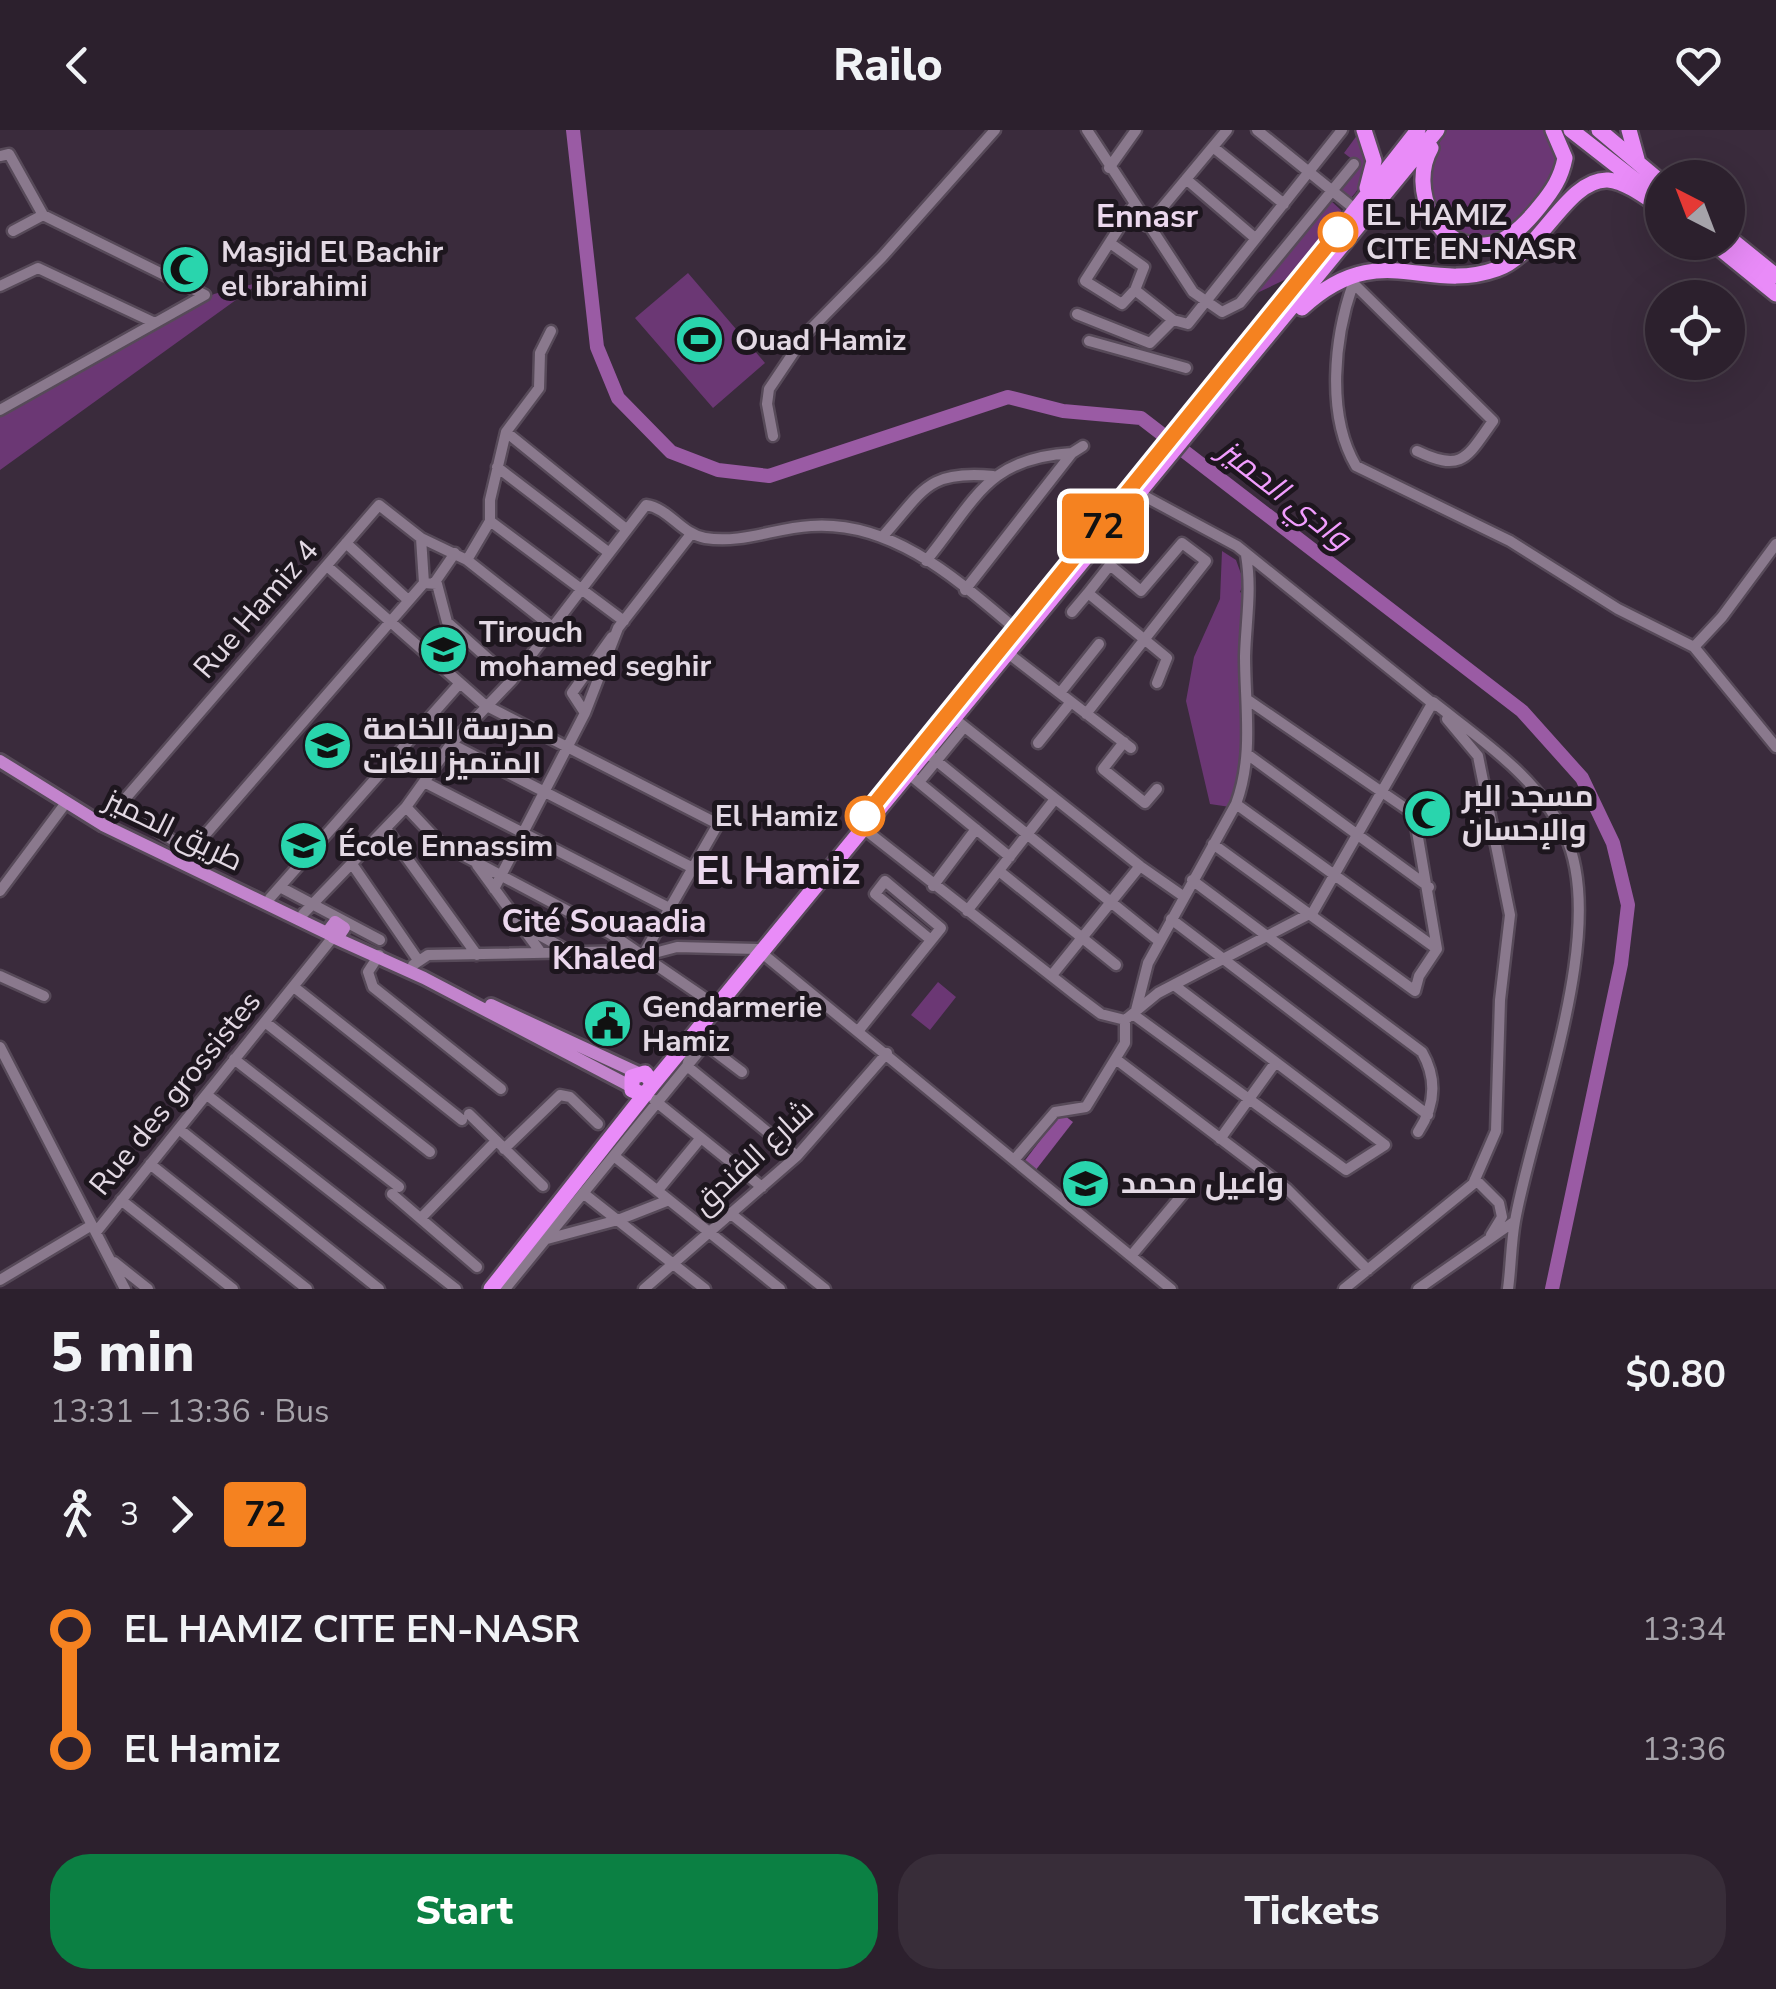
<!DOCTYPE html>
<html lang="en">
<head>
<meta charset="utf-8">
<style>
  :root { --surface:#2c202d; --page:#382d39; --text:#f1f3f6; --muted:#a6a3aa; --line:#483e49; --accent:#0b8043 }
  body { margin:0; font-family:"Nunito Sans",Cairo,sans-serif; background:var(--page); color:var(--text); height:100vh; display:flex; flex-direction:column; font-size:38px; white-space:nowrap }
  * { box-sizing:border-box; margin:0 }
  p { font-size:32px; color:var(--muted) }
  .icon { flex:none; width:55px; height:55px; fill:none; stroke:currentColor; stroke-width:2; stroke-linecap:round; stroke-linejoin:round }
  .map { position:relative; height:1159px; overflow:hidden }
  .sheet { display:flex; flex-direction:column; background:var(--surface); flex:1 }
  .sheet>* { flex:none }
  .badge { padding:0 20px; border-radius:8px; font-size:35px; line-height:65px }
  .needle { width:65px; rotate:318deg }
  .controls { position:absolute; left:1645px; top:30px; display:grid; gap:20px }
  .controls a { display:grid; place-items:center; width:100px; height:100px; border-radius:50%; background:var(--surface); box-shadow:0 10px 40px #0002,0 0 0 2px var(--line); font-size:50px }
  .map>.badge { position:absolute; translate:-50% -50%; box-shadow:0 0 0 5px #fff }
  .legs { display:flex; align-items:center; gap:15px; height:110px; padding:0 50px; font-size:32px }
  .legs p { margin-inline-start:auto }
  .overview { display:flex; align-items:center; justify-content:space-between; height:170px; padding:0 50px }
  h1 { font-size:55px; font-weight:800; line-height:75px }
  .cta { display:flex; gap:20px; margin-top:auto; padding:20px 50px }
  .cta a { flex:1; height:115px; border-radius:40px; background:var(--accent); color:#fff; font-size:40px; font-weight:800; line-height:115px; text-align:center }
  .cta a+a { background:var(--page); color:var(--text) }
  ul { padding:0 50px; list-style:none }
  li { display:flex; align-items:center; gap:35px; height:120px; font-size:38px }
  li i { display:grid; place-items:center; width:15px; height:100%; margin:0 12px; background:currentColor }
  li i::after { content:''; width:25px; height:25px; margin:-12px; border:8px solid; border-radius:50%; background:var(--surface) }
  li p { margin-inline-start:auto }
  li:first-child i { background:linear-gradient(#0000 50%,currentColor 0) }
  li:last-child i { background:linear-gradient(currentColor 50%,#0000 0) }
  header { display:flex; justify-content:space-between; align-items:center; height:130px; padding:0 50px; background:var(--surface); font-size:45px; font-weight:800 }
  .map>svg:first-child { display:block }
  .green { fill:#6b3774 }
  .forest { fill:#8d4f97 }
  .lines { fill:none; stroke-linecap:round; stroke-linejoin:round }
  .river { stroke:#9a5ba4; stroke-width:14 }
  .minor-casing { stroke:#574a59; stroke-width:15 }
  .major-casing { stroke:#574a59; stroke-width:18 }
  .highway-casing { stroke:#574a59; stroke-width:20 }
  .minor { stroke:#8a798d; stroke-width:10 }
  .major { stroke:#c384cd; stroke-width:12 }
  .highway { stroke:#e98bf8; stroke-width:15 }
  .line-1-casing { stroke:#fff; stroke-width:22 }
  .line-1 { stroke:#f58220; stroke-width:15 }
  .stop-1-dot { fill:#fff; stroke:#f58220; stroke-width:5 }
  .labels { text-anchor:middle; stroke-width:10; stroke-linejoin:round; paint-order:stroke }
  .stop-label { font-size:30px; font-weight:bold; fill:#e3d9e4; stroke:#1d161e; text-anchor:start }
  .poi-label { font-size:30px; font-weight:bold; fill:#e3d9e4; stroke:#1d161e; text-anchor:start }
  .street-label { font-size:30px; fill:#e3d9e4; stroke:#1d161e }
  .neighbourhood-label { font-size:32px; font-weight:bold; fill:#ecd8ee; stroke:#1d161e }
  .water-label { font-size:32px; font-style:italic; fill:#f19dfe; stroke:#1d161e }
  .district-label { font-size:40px; font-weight:bold; fill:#ecd8ee; stroke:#1d161e }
</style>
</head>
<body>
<header><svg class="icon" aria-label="back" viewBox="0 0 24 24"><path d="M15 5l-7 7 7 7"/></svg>Railo<svg class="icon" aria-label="heart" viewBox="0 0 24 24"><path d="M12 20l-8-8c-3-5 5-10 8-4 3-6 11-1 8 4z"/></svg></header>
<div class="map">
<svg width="1776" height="1159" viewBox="0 0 1776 1159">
  <rect width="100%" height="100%" fill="#3a2b3c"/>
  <!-- green -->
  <path class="green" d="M 1447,0 L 1551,0 C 1560,41 1557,53 1526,83 C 1520,89 1511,100 1503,104 C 1468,122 1435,91 1427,58 C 1423,39 1437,16 1447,0 Z
    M 1358,4 C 1367,29 1369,51 1349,70 L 1337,61 L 1357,33 L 1344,23 Z
    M 1330,70 L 1342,81 L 1321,100 L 1317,119 L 1295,145 L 1257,163 Z
    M 688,143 L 765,233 L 713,278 L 635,188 Z
    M 261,152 L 0,340 L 0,286 L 214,164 Z
    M 1222,421 L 1236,430 L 1244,452 L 1240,462 L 1247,466 L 1242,645 L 1230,677 L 1210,674 L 1186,571 L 1194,527 L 1220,469 Z
    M 938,852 L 956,867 L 930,900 L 911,885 Z"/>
  <!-- forest -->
  <path class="forest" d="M 1061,983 L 1073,992 L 1035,1041 L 1023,1033 Z"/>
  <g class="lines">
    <!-- river -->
    <path class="river" d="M 573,0 L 597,217 L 618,268 L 671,322 L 718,340 L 769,346 L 1008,267 L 1063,281 L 1141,288 L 1522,581 L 1582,648 L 1613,713 L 1628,775 L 1621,834 L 1552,1159"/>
    <defs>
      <path id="minor" d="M 1087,0 L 1193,162 L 1222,182 L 1240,173 L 1354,34
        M 1257,0 L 1356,80
        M 1213,17 L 1284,74
        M 0,26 L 9,24 L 43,85
        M 1109,38 L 1136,0
        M 1186,49 L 1255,108
        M 1133,76 L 1085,151 L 1122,174 L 1135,160 L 1173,190
        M 1147,96 L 1227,0
        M 13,101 L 43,85 L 205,165
        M 1110,113 L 1144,137 L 1135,160
        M 1352,152 L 1493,291 C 1467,327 1463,343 1417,321
        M 1353,154 C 1334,208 1326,285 1356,336 L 1510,411 L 1618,479 L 1694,517 L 1776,617
        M 0,156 L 38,138 L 155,193
        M 1077,184 L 1150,213 L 1173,190 L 1188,194 L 1342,0
        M 551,201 L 540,223 L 539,258 L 506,302 L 490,370 L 490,391 L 467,430 L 551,496
        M 1089,211 L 1186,238
        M 0,280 L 205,165
        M 506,302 L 626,399
        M 773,306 L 767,274 L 769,259 L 806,204 L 882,127 L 995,0
        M 497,337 L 608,422
        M 1133,360 L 1237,416 L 1436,576
        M 490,391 L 624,491
        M 883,406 C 924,360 927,340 993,346
        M 421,408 L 467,430
        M 346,413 L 408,470
        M 926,431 C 976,370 986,328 1072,323
        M 327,436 L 485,575 L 718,694 L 643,825
        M 435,452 L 455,423
        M 965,460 L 1072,323 L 1083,316
        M 1072,482 L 1088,463
        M 1694,517 L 1722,487 L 1776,414
        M 1009,524 L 1131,618
        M 1060,563 L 1099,514
        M 585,583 L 572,563 L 612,507
        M 1086,584 L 1206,431 L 1182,413 L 1141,461 L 1110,435 L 1088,463 L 1167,528 L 1157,553
        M 956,590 L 1140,736 L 1052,845
        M 1124,612 L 1103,639 L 1145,673 L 1157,659
        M 1038,613 L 1071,572
        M 451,614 L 693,738
        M 928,624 L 1159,811
        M 1247,624 L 1429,757
        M 911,646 L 1010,727
        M 919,652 L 964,597
        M 426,653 L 671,779
        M 1236,674 L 1437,819
        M 118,676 L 190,721
        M 406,677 L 440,713 L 611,804 L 712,873
        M 106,691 L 379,375 L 421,408 L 424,453
        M 859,695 L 1077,866 L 1101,884 L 1125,890 L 1158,863 L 1313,782 L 1433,572 C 1481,610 1538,647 1565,705 C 1610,800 1533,989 1515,1091 C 1511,1113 1511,1137 1508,1159
        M 386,699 L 477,825
        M 1213,714 L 1415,861 L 1419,846 L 1437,819 L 1414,684 L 1248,570
        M 184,729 L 424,453 L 437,454 L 447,492 L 512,550
        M 352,734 L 418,830
        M 477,735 L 539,820
        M 1140,736 L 1183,766
        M 999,741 L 1116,835
        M 1192,750 L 1422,922 C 1438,950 1435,976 1418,1002
        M 933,756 L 976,699
        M 280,757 L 380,810
        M 494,759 L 585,583 L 618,498 L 691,404
        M 0,761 L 65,674
        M 270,768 L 460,553
        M 967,781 L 1055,669
        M 303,784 L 406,677 L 451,614 L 512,550 L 646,375 C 669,378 681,404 705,408 C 743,414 774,398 811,396 C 896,390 963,455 1024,506
        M 1171,789 L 1428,985
        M 527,798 L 565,819
        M 379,825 L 368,842 L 373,857 L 501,959
        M 643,826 L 677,817 L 757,819 L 1171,1159
        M 413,835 L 428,825 L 634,821
        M 0,846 L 44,866
        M 294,857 L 462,990
        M 1135,884 L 1148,833 L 1236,674 C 1254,625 1245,577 1245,526 C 1246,491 1252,460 1246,425
        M 1134,885 L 1346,1040 L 1385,1015 L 1174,855
        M 265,892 L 430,1022
        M 859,900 L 941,798 L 885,751 L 875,764 L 931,810
        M 0,917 L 125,1159
        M 234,929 L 399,1057
        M 1117,930 L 1287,1059 L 1368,1140
        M 742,942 L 705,914 L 687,936 L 797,1026
        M 207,965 L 456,1159
        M 654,970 L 762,1057
        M 469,984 L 543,1056
        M 179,999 L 379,1159
        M 1220,1009 L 1275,933
        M 504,1019 L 560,965 L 570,967 L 598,994
        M 614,1026 L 780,1159
        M 1014,1030 L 1055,982 L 1086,977 L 1125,913 L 1125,890
        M 150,1034 L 307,1159
        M 1475,1049 L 1499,1073 L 1502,1087 L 1491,1105
        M 658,1060 L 700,1009
        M 583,1063 L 705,1159
        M 392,1064 L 477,1137
        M 121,1070 L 233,1159
        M 730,1083 L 825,1159
        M 421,1088 L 496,1011
        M 96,1102 L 333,807
        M 547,1109 L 618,1090 L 669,1070
        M 1131,1126 L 1182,1065
        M 114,1132 L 148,1159
        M 0,1150 L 92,1095
        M 505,1159 L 687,936 L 696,906
        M 644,1159 L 797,1026 L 887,923
        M 1344,1159 L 1473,1054 L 1496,1001 L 1500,870 L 1510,785 L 1478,626 L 1447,589
        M 1418,1159 L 1515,1091"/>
      <path id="major" d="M 0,631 L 103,695 L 331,805
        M 338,807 L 344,798 L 335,792 L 329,800 L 333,807 L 424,848 L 630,956
        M 491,875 L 638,943"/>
      <path id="highway" d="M 1364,0 L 1374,31 L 1367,58
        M 1571,0 L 1644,57
        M 1599,0 L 1662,53
        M 1629,0 L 1637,29
        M 1431,18 C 1408,58 1436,125 1491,114 C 1511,110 1528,91 1540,76 C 1553,60 1561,48 1565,28 L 1553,0
        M 1728,107 L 1776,146
        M 1712,112 L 1776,164
        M 1302,178 C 1380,106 1424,165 1497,139 C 1539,125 1567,48 1608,50 C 1627,52 1647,68 1662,78
        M 1273,185 L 1418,0
        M 645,965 L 632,960 L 632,947 L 645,943 L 653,954
        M 491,1159 L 653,954 L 1437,0"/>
    </defs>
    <!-- minor casing -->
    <use href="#minor" class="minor-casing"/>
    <!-- major casing -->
    <use href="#major" class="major-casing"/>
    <!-- highway casing -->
    <use href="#highway" class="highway-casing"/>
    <!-- minor -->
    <use href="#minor" class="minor"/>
    <!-- major -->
    <use href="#major" class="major"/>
    <!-- highway -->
    <use href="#highway" class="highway"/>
  </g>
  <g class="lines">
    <defs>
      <path id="line-1" d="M 865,686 L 1338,102"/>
    </defs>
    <!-- line-1 casing -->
    <use href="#line-1" class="line-1-casing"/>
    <!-- line-1 -->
    <use href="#line-1" class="line-1"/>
  </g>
  <!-- icons -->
  <defs>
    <symbol id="mosque-disc" viewBox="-11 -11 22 22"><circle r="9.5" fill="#29d5ad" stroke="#1d161e"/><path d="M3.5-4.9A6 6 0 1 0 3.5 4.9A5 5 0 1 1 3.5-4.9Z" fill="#111"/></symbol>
    <symbol id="stadium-disc" viewBox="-11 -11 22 22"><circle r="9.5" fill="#29d5ad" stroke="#1d161e"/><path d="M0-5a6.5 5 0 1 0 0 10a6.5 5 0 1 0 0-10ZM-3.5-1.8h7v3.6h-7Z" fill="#111"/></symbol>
    <symbol id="university-disc" viewBox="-11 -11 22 22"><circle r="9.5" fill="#29d5ad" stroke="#1d161e"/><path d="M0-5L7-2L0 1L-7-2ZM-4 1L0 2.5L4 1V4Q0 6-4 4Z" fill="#111"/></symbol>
    <symbol id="school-disc" viewBox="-11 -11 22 22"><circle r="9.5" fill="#29d5ad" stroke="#1d161e"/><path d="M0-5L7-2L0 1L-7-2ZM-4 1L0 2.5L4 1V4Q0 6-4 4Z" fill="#111"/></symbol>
    <symbol id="civic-disc" viewBox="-11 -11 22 22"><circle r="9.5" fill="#29d5ad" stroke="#1d161e"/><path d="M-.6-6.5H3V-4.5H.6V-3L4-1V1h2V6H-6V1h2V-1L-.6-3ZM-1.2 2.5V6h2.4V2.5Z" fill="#111"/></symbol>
  </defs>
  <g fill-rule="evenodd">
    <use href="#mosque-disc" x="158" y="112" width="55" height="55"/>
    <use href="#stadium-disc" x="672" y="182" width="55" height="55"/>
    <use href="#university-disc" x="416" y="492" width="55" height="55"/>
    <use href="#school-disc" x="300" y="588" width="55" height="55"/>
    <use href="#mosque-disc" x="1400" y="656" width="55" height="55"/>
    <use href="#school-disc" x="276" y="688" width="55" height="55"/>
    <use href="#civic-disc" x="580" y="866" width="55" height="55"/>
    <use href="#university-disc" x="1058" y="1026" width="55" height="55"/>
  </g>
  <!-- markers -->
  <g class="stop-1-dot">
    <circle cx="1338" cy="102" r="18"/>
    <circle cx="865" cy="686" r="18"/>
  </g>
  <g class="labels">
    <!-- stop labels -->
    <g class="stop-label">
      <text x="1366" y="95">EL HAMIZ<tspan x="1366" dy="34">CITE EN-NASR</tspan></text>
      <text x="838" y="696" text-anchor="end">El Hamiz</text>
    </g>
    <!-- poi labels -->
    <g class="poi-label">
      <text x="221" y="132">Masjid El Bachir<tspan x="221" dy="34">el ibrahimi</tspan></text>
      <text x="735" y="220">Ouad Hamiz</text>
      <text x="479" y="512">Tirouch<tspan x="479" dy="34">mohamed seghir</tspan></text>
      <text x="363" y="609">مدرسة الخاصة<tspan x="363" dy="34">المتميز للغات</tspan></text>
      <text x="1462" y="676">مسجد البر<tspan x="1462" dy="34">والإحسان</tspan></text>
      <text x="338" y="726">École Ennassim</text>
      <text x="642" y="887">Gendarmerie<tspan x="642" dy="34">Hamiz</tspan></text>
      <text x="1121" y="1063">واعيل محمد</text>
    </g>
    <!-- street labels -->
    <g class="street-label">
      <text transform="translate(256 479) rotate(-49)" y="10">Rue Hamiz 4</text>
      <text transform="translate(174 700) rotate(26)" y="10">طريق الحميز</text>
      <text transform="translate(175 963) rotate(-51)" y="10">Rue des grossistes</text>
      <text transform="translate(753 1027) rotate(-43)" y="10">شارع الفندق</text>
    </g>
    <!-- neighbourhood labels -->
    <g class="neighbourhood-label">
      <text x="1147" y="97">Ennasr</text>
      <text x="604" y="802">Cité Souaadia<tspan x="604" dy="37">Khaled</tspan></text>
    </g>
    <!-- water labels -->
    <g class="water-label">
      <text transform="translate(1285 364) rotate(38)" y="11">وادي الحميز</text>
    </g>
    <!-- district labels -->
    <g class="district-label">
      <text x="778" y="754">El Hamiz</text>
    </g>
  </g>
</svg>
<div class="controls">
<a><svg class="needle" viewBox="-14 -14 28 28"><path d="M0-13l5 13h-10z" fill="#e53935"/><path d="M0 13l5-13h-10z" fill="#a6a3aa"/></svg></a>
<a><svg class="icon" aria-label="locate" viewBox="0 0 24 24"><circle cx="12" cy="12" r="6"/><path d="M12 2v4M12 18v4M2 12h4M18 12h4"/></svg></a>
</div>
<b class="badge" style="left:1103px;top:396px;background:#f58220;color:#111">72</b>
</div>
<section class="sheet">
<div class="overview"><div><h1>5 min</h1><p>13:31 – 13:36 · Bus</p></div><b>$0.80</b></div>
<div class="legs"><svg class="icon" aria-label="walk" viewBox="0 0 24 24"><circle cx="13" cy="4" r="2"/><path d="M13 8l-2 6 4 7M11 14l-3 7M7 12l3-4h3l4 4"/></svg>3<svg class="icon" aria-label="forward" viewBox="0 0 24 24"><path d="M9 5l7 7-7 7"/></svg><b class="badge" style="background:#f58220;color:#111">72</b></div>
<ul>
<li><i style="color:#f58220"></i><b>EL HAMIZ CITE EN-NASR</b><p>13:34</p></li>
<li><i style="color:#f58220"></i><b>El Hamiz</b><p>13:36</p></li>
</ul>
<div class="cta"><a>Start</a><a>Tickets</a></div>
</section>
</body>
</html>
